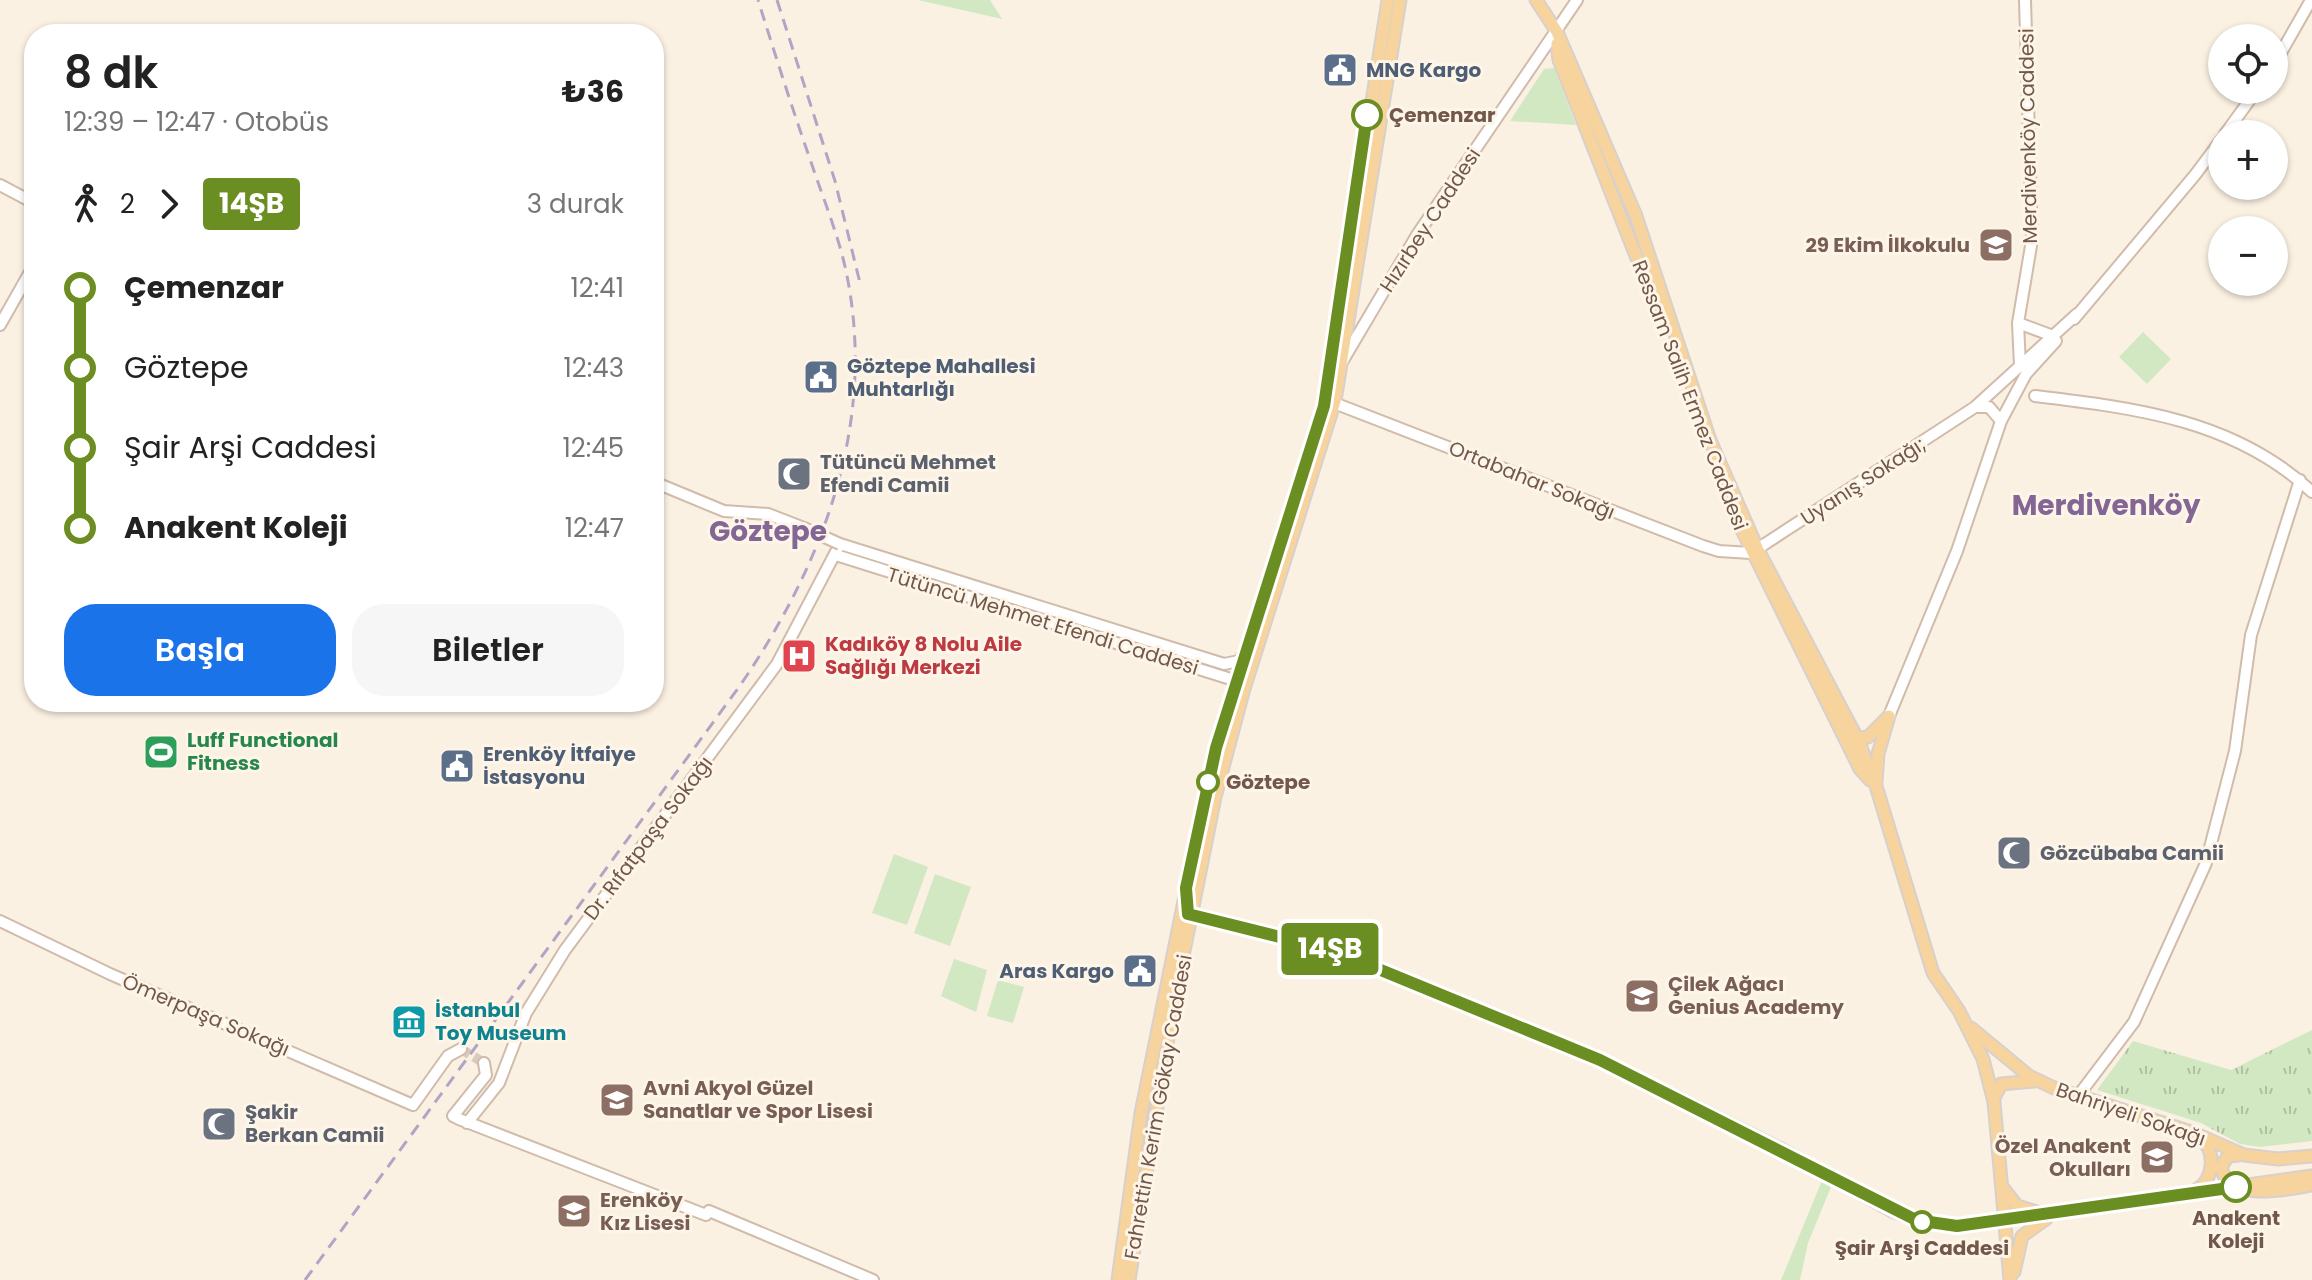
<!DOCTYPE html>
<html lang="tr">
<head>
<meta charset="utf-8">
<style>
  :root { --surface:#fff; --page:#f6f6f6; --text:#222; --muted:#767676; --accent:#1a73e8 }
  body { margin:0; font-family:Poppins,sans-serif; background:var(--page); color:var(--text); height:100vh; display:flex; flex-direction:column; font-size:30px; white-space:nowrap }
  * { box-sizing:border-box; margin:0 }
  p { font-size:26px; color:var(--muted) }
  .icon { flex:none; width:44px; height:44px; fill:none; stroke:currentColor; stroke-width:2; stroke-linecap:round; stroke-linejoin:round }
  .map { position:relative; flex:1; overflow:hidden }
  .drawer { position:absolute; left:24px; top:24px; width:640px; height:688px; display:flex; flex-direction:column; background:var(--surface); border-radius:32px; box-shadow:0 2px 6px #0004 }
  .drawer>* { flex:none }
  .badge { padding:0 16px; border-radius:6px; font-size:28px; line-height:52px }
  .tools { position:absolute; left:2208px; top:24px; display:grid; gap:16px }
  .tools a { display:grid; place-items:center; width:80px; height:80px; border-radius:50%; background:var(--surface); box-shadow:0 2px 6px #0004; font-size:40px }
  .map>.badge { position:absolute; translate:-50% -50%; box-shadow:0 0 0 4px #fff }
  .legs { display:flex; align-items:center; gap:12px; height:88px; padding:0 40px; font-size:26px }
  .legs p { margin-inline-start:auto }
  .summary { display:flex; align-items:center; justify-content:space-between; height:136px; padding:0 40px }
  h1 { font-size:44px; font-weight:600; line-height:60px }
  .primary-button { display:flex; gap:16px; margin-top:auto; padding:16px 40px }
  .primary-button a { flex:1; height:92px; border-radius:32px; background:var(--accent); color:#fff; font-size:32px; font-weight:600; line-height:92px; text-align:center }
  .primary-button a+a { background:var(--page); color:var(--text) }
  ul { padding:0 40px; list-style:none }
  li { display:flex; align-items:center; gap:28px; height:80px; font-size:30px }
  li i { display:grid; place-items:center; width:12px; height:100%; margin:0 10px; background:currentColor }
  li i::after { content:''; width:20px; height:20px; margin:-10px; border:6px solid; border-radius:50%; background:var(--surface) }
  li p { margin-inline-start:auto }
  li:first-child i { background:linear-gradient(#0000 50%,currentColor 0) }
  li:last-child i { background:linear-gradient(currentColor 50%,#0000 0) }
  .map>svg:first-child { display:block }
  .grass { fill:url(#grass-tufts) }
  .park { fill:#d2e8c2 }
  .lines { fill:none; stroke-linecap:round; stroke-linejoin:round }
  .secondary-tunnel { stroke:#d9cbbd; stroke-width:10; stroke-dasharray:10 5; stroke-linecap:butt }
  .secondary-casing { stroke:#d1bbaa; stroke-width:14 }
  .primary-casing { stroke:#d8d0cc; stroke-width:15 }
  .secondary { stroke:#fff; stroke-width:10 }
  .primary { stroke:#f7d49e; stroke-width:11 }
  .rail { stroke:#b4a3c4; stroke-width:3; stroke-dasharray:12 8; stroke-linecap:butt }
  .secondary-bridge-casing { stroke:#d1bbaa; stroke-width:14; stroke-linecap:butt }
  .secondary-bridge { stroke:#fff; stroke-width:10 }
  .line-1-casing { stroke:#fff; stroke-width:18 }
  .line-1 { stroke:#6b8e23; stroke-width:12 }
  .stop-1-dot { fill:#fff; stroke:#6b8e23; stroke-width:4 }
  .labels { text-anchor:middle; stroke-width:6; stroke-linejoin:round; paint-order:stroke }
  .service-label { font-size:20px; font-weight:bold; fill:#4e5e75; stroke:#fef5e9; text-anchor:start }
  .stop-label { font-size:20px; font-weight:bold; fill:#72584a; stroke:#fef5e9; text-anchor:start }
  .street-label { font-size:20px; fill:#72584a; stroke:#fef5e9 }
  .education-label { font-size:20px; font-weight:bold; fill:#785e54; stroke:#fef5e9; text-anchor:start }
  .worship-label { font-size:20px; font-weight:bold; fill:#5b616d; stroke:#fef5e9; text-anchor:start }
  .health-label { font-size:20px; font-weight:bold; fill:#be3a42; stroke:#fef5e9; text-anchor:start }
  .leisure-label { font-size:20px; font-weight:bold; fill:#27864d; stroke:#fef5e9; text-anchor:start }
  .culture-label { font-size:20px; font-weight:bold; fill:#0d838f; stroke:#fef5e9; text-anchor:start }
  .district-label { font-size:28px; font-weight:bold; fill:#846695; stroke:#fef5e9 }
</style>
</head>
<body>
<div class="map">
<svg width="2312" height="1280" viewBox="0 0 2312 1280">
  <defs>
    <pattern id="grass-tufts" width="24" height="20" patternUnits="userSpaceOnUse" patternTransform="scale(2)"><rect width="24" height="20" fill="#d2e8c2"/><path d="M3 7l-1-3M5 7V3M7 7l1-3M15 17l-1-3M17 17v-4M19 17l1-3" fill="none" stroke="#afbfa0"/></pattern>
  </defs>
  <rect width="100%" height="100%" fill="#fbf1e3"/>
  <!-- grass -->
  <path class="grass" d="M 2312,1030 L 2312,1141 L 2260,1147 L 2240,1144 L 2201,1123 L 2097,1090 L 2133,1041 L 2231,1070 Z"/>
  <!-- park -->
  <path class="park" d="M 918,0 L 990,0 L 1002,19 Z
    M 1554,68 L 1576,125 L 1510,121 L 1544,69 Z
    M 2143,332 L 2171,359 L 2147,384 L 2119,357 Z
    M 894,854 L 928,867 L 907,925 L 872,913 Z
    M 935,874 L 971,887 L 950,946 L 914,933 Z
    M 954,959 L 987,970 L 976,1012 L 941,996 Z
    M 998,980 L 1024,987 L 1013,1023 L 987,1016 Z
    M 1823,1178 L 1833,1182 L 1808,1243 L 1800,1280 L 1781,1280 Z"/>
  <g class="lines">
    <!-- secondary-tunnel -->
    <path class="secondary-tunnel" d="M 461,1049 L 484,1063"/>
    <defs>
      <path id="secondary" d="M 2274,65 L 2311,0
        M 2225,134 L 2257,90
        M 0,185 L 34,203
        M 2074,319 L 2195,175 L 2222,139
        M 2018,323 L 2053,336
        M 0,325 L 34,265
        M 1342,362 L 1417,235 L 1577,0
        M 2020,366 L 2018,323 L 2032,240 L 2025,0
        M 2035,396 C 2136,408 2235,420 2312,492
        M 1329,401 L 1703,546 L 1719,551 L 1751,553 L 1975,407 L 2077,314
        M 1975,407 L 1989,407 L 2001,421
        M 654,482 L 724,511 L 768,514 L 804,528
        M 836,555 L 1237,681 L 1245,678
        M 1889,716 L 1957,551 L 2001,421 L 2026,374 L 2056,341
        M 0,921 L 110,974 L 413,1105 L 448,1056 L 461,1049
        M 484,1063 L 486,1075 L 453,1116 L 459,1119 L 706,1215 L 709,1211 L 873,1280
        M 2078,1096 L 2134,1022 L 2206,863 L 2235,751 L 2251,635 L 2300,480
        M 467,1123 L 499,1083 L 526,1013 L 565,950 L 777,664 L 840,544 L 1224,664 L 1239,661 L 1246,651"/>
      <path id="primary" d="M 1536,0 L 1557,32 L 1636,216 L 1710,440 L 1758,550 L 1858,740 L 1876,786 L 1933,973 L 1959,1011 L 1983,1059 L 1994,1102 L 2010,1280
        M 1557,44 L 1559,60 L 1658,312
        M 1738,522 L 1860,769 L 1870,780
        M 1852,739 L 1868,737 L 1887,718
        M 1876,782 L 1878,754 L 1889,716
        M 1187,912 L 1332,950 L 1610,1064 L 1781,1149 L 1892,1211 L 1916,1220 L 1957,1226 L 2312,1176
        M 1971,1028 L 2029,1076 L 2054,1088 L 2194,1133 L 2244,1155 L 2278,1159 L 2312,1156
        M 1994,1098 L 2001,1084 L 2035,1081
        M 2239,1155 L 2228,1156 L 2221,1167 C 2228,1203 2287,1189 2312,1185
        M 2004,1189 L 2017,1206 L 2037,1212
        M 2196,1190 C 2214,1180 2217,1151 2200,1138
        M 2014,1272 L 2022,1236 L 2046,1219
        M 1118,1280 L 1141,1113 L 1209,778 L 1324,406 L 1388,0
        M 1129,1280 L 1174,1001 L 1215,797 L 1244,689 L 1335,401 L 1400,0"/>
    </defs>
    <!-- secondary casing -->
    <use href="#secondary" class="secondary-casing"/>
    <!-- primary casing -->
    <use href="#primary" class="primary-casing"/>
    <!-- secondary -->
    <use href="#secondary" class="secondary"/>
    <!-- primary -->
    <use href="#primary" class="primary"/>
    <!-- rail -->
    <path class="rail" d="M 777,0 L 835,181 L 860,283
      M 305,1280 L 739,687 C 823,565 878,422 846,271 C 838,234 823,198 811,162 C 792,108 775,54 758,0"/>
    <defs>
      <path id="secondary-bridge" d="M 804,528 L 840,544"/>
    </defs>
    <!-- secondary-bridge casing -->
    <use href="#secondary-bridge" class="secondary-bridge-casing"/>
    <!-- secondary-bridge -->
    <use href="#secondary-bridge" class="secondary-bridge"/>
  </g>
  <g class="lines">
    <defs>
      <path id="line-1" d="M 1367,115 L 1324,406 L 1216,748 L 1186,888 L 1188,914 L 1332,950 L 1600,1060 L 1916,1220 L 1957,1226 L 2236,1187"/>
    </defs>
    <!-- line-1 casing -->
    <use href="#line-1" class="line-1-casing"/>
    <!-- line-1 -->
    <use href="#line-1" class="line-1"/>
  </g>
  <!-- icons -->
  <defs>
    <symbol id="civic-square" viewBox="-11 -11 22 22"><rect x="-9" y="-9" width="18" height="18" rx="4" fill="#5c6f8a" stroke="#fef5e9"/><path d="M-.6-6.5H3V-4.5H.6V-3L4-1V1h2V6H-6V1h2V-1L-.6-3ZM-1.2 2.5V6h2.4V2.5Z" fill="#fff"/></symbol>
    <symbol id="school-square" viewBox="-11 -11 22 22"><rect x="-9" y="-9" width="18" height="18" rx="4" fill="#8d6e63" stroke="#fef5e9"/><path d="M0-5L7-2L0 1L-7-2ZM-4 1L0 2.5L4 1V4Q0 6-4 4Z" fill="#fff"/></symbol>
    <symbol id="mosque-square" viewBox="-11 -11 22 22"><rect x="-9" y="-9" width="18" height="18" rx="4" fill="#6b7280" stroke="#fef5e9"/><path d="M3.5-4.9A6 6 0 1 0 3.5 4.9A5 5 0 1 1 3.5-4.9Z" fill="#fff"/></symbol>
    <symbol id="hospital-square" viewBox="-11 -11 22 22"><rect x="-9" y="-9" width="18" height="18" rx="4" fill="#e0444e" stroke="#fef5e9"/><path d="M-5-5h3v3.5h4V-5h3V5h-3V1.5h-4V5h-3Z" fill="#fff"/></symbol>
    <symbol id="stadium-square" viewBox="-11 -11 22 22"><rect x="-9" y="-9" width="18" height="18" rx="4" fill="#2e9e5b" stroke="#fef5e9"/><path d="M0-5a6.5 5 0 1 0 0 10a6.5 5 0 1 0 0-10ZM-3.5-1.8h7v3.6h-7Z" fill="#fff"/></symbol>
    <symbol id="museum-square" viewBox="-11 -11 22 22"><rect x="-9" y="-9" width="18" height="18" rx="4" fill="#0f9aa8" stroke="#fef5e9"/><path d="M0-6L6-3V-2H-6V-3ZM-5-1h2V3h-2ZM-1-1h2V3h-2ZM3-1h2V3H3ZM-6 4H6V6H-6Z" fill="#fff"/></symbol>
  </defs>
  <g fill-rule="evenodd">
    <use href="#civic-square" x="1320" y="50" width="40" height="40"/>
    <use href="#school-square" x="1976" y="225" width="40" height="40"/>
    <use href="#civic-square" x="801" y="357" width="40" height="40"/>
    <use href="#mosque-square" x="774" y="454" width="40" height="40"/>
    <use href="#hospital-square" x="779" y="636" width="40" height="40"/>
    <use href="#stadium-square" x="141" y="732" width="40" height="40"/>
    <use href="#civic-square" x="437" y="746" width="40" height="40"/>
    <use href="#mosque-square" x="1994" y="833" width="40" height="40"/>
    <use href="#civic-square" x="1120" y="951" width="40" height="40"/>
    <use href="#school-square" x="1622" y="976" width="40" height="40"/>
    <use href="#museum-square" x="389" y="1002" width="40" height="40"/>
    <use href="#school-square" x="597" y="1080" width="40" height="40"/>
    <use href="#mosque-square" x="199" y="1104" width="40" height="40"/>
    <use href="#school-square" x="2137" y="1137" width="40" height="40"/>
    <use href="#school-square" x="554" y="1191" width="40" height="40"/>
  </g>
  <!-- markers -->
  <g class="stop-1-dot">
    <circle cx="1367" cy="115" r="14"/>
    <circle cx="1208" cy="782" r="10"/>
    <circle cx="2236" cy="1187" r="14"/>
    <circle cx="1922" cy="1222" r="10"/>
  </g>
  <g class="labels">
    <!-- service labels -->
    <g class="service-label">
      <text x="1366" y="77">MNG Kargo</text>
      <text x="847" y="373">Göztepe Mahallesi<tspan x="847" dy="23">Muhtarlığı</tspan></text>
      <text x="483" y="761">Erenköy İtfaiye<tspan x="483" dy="23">İstasyonu</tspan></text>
      <text x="1114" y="978" text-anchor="end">Aras Kargo</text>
    </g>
    <!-- stop labels -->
    <g class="stop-label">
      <text x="1389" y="122">Çemenzar</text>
      <text x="1226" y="789">Göztepe</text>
      <text x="2236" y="1225" text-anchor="middle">Anakent<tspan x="2236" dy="23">Koleji</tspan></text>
      <text x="1922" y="1255" text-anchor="middle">Şair Arşi Caddesi</text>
    </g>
    <!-- street labels -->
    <g class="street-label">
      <text transform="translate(2028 136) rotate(-91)" y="7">Merdivenköy Caddesi</text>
      <text transform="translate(1430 220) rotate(-57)" y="7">Hızırbey Caddesi</text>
      <text transform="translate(1690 395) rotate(69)" y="7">Ressam Salih Ermez Caddesi</text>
      <text transform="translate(1532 480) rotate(22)" y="7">Ortabahar Sokağı</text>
      <text transform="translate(1863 481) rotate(-33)" y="7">Uyanış Sokağı;</text>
      <text transform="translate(1043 621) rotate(17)" y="7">Tütüncü Mehmet Efendi Caddesi</text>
      <text transform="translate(648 838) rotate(-53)" y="7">Dr. Rıfatpaşa Sokağı</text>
      <text transform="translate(206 1015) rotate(23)" y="7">Ömerpaşa Sokağı</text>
      <text transform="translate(1158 1107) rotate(-80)" y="7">Fahrettin Kerim Gökay Caddesi</text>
      <text transform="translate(2131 1114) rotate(19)" y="7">Bahriyeli Sokağı</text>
    </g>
    <!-- education labels -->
    <g class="education-label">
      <text x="1970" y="252" text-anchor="end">29 Ekim İlkokulu</text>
      <text x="1668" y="991">Çilek Ağacı<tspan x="1668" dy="23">Genius Academy</tspan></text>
      <text x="643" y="1095">Avni Akyol Güzel<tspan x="643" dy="23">Sanatlar ve Spor Lisesi</tspan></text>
      <text x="2131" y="1153" text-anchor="end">Özel Anakent<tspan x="2131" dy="23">Okulları</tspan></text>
      <text x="600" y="1207">Erenköy<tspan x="600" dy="23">Kız Lisesi</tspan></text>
    </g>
    <!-- worship labels -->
    <g class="worship-label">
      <text x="820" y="469">Tütüncü Mehmet<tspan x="820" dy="23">Efendi Camii</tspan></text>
      <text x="2040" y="860">Gözcübaba Camii</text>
      <text x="245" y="1119">Şakir<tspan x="245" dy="23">Berkan Camii</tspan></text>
    </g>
    <!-- health labels -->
    <g class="health-label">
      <text x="825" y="651">Kadıköy 8 Nolu Aile<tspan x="825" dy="23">Sağlığı Merkezi</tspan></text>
    </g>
    <!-- leisure labels -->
    <g class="leisure-label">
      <text x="187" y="747">Luff Functional<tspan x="187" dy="23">Fitness</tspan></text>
    </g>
    <!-- culture labels -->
    <g class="culture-label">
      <text x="435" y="1017">İstanbul<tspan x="435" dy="23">Toy Museum</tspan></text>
    </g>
    <!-- district labels -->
    <g class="district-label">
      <text x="2106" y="515">Merdivenköy</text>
      <text x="768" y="541">Göztepe</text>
    </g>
  </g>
</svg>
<div class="tools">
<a><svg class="icon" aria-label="locate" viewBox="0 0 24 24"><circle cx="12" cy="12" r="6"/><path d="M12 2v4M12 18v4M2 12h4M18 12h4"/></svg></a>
<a>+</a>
<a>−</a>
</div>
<b class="badge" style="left:1330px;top:949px;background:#6b8e23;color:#fff">14ŞB</b>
<section class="drawer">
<div class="summary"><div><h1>8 dk</h1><p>12:39 – 12:47 · Otobüs</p></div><b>₺36</b></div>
<div class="legs"><svg class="icon" aria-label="walk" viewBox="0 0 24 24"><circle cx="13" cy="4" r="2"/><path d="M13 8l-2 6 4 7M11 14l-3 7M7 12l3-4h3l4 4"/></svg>2<svg class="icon" aria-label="forward" viewBox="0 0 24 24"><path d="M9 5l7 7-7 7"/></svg><b class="badge" style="background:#6b8e23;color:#fff">14ŞB</b><p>3 durak</p></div>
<ul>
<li><i style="color:#6b8e23"></i><b>Çemenzar</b><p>12:41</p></li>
<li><i style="color:#6b8e23"></i><span>Göztepe</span><p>12:43</p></li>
<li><i style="color:#6b8e23"></i><span>Şair Arşi Caddesi</span><p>12:45</p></li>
<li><i style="color:#6b8e23"></i><b>Anakent Koleji</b><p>12:47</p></li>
</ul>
<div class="primary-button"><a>Başla</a><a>Biletler</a></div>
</section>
</div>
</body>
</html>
